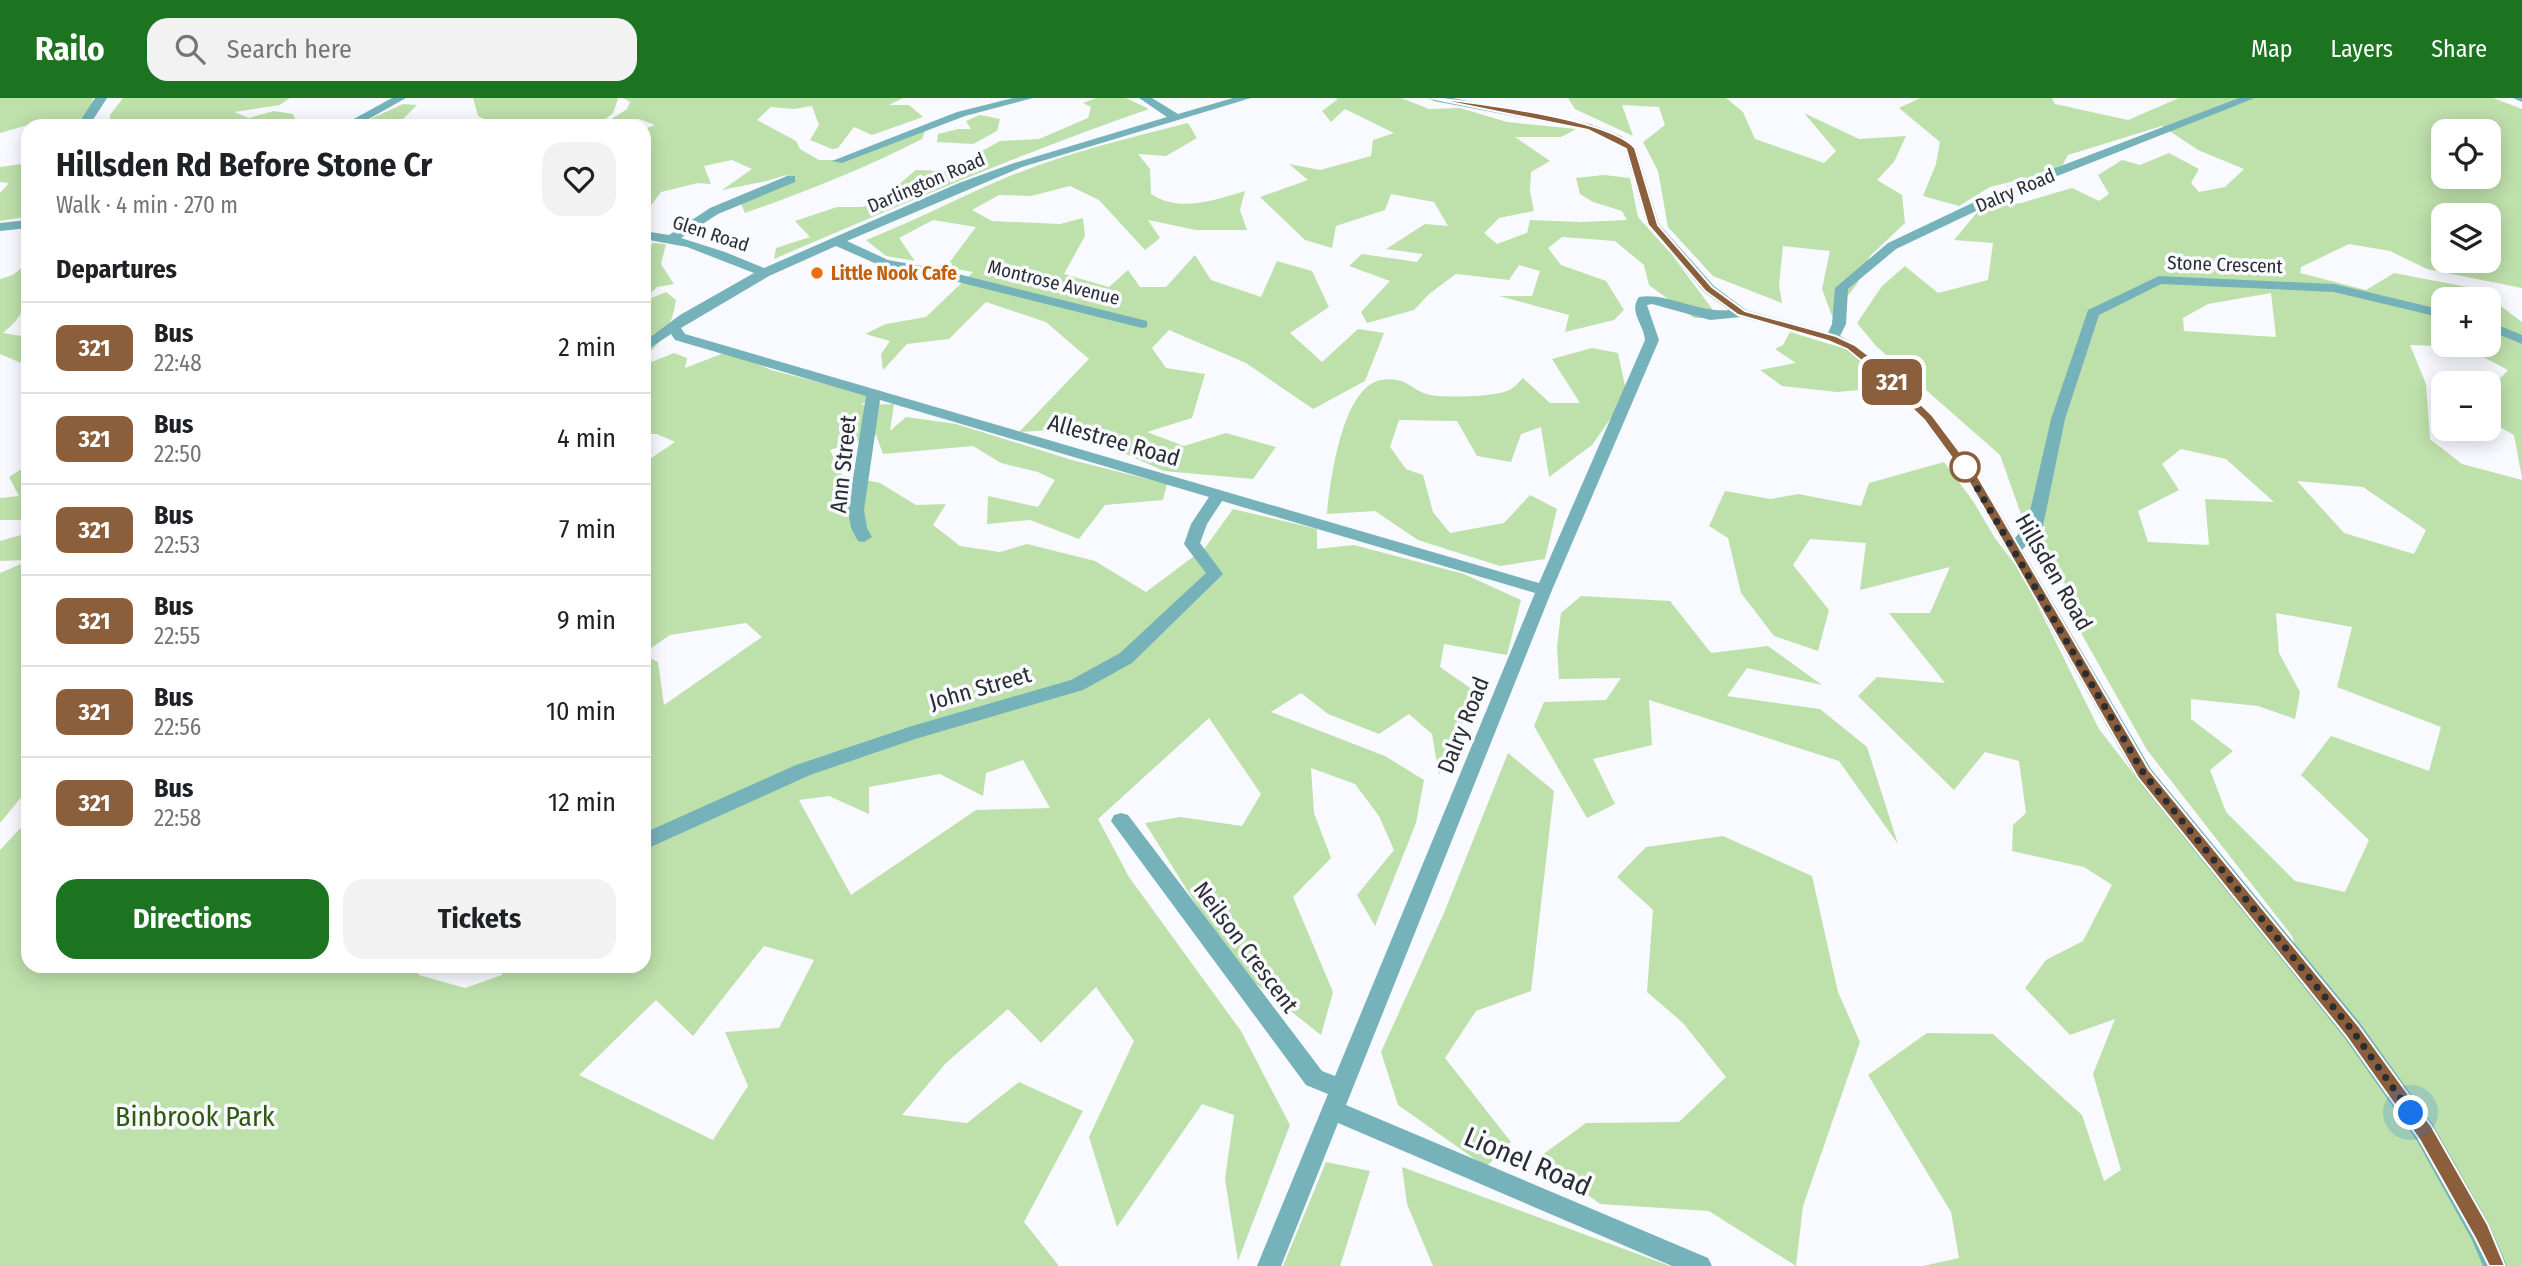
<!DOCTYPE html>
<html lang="en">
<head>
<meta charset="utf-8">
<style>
  :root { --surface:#fff; --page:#f2f2f2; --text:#202124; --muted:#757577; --line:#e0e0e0; --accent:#1c7421 }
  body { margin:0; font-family:"Fira Sans Condensed",sans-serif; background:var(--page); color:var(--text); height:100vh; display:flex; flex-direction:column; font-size:26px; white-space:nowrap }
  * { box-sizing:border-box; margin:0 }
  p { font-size:23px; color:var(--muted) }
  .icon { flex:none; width:38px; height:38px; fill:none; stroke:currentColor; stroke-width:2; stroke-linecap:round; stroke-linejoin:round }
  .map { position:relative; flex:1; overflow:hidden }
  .panel { position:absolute; left:21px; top:21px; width:630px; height:854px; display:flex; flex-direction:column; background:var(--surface); border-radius:21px; box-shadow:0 4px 18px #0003 }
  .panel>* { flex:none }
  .badge { padding:0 14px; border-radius:10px; font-size:24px; line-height:46px }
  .buttons { position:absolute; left:2431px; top:21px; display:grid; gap:14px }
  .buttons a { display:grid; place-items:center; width:70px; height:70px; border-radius:14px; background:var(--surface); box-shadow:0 4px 18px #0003; font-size:35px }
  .you { position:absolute; width:35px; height:35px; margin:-18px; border:5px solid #fff; border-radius:50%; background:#1a73e8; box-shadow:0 0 0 10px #1a73e833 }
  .map>.badge { position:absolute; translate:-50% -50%; box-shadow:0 0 0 4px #fff }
  h2 { padding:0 35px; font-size:26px; line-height:63px }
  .round { display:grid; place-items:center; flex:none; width:74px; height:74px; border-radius:21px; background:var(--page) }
  .summary { display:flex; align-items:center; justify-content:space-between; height:119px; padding:0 35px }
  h1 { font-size:33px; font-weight:700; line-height:52px }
  .action { display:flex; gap:14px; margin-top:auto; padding:14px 35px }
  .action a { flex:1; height:80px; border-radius:21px; background:var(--accent); color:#fff; font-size:28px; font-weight:700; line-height:80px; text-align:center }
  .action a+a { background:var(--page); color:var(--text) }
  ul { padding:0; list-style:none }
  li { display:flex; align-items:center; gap:21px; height:91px; padding:0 35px; border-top:2px solid var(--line) }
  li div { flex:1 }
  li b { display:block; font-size:26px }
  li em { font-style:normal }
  li .badge { min-width:77px; font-weight:700; text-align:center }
  header { display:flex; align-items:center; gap:42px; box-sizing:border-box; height:98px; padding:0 35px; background:var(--accent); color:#fff }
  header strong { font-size:33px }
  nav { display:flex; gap:38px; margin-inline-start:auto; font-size:24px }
  .search { width:490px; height:63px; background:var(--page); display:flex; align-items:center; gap:18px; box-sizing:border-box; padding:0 24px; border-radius:21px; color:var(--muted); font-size:26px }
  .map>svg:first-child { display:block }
  .green { fill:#bee0ab; fill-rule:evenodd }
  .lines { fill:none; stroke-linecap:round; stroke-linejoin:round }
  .minor { fill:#76b2ba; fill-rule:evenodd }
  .line { fill:#8b5e3c; stroke:#fff; stroke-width:2 }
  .walk { stroke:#2b2d31; stroke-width:7; stroke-dasharray:0 12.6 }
  .food-dot { fill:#e8710a; stroke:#f8faff; stroke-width:2.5 }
  .stop-dot { fill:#fff; stroke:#8b5e3c; stroke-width:3.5 }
  .labels { text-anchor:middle; stroke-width:7; stroke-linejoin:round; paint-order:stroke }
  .far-street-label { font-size:19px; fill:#2b2d31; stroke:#f8faff }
  .far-food-label { font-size:19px; font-weight:bold; fill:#c56008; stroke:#f8faff; text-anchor:start }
  .street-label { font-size:23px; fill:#2b2d31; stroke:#f8faff }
  .near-park-label { font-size:28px; fill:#305910; stroke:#f8faff }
  .near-street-label { font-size:28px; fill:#2b2d31; stroke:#f8faff }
</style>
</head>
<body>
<header>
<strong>Railo</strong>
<div class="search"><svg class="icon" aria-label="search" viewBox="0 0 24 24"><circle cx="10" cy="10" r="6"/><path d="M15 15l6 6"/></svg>Search here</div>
<nav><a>Map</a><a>Layers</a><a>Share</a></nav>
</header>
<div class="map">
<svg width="2522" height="1168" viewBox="0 0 2522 1168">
  <rect width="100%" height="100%" fill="#f8faff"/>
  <!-- green -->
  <path class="green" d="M 0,0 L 93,0 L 91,9 L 78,28 L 28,27 L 0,35 Z
    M 123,0 L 290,0 L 280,7 L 234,14 L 249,20 L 274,13 L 293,16 L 298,28 L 252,28 L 249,26 L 109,28 L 110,17 Z
    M 473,0 L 617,0 L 618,1 L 613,15 L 599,26 L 606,28 L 498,28 L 478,18 Z
    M 623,0 L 903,0 L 889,7 L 909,7 L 923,19 L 872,37 L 854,29 L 838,50 L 832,51 L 810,42 L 819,27 L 812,8 L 794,11 L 771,9 L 757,22 L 796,43 L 800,51 L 819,62 L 841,62 L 926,30 L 922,41 C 865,70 806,94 745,115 L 741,106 L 794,84 L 786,77 L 767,83 L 722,92 L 752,71 L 732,62 L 704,68 L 711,86 L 698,85 L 661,94 L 644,117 L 644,31 L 655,27 L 639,21 L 610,22 L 627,11 L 630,4 Z
    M 1096,0 L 1126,0 L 1149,11 C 1022,55 898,108 774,161 L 776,150 L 810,139 L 795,123 L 837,109 L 863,109 L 897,88 L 916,72 L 946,73 L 1000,43 L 1039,41 L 1088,20 L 1091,9 L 1083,5 Z
    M 1335,0 L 1401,0 L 1429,11 L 1460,10 L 1507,24 L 1576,31 L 1561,39 L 1515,39 L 1550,63 L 1531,74 L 1530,93 L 1534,113 L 1499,120 L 1484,135 L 1497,146 L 1527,135 L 1530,122 L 1581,124 L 1627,122 L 1622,113 L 1593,104 L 1580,96 L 1576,80 L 1604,77 L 1630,80 L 1638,119 L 1672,157 L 1719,220 L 1694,220 L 1649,187 L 1644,167 L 1615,143 L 1562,139 L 1548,150 L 1561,167 L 1606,183 L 1624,212 L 1614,222 L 1565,234 L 1569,217 L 1499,198 L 1532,198 L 1540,173 L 1519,167 L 1509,182 L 1456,176 L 1429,196 L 1414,212 L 1367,225 L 1361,214 L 1390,183 L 1349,168 L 1362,156 L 1417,164 L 1423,156 L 1386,151 L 1425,126 L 1448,128 L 1434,104 L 1391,96 L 1385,112 L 1336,128 L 1332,150 L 1305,142 L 1260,99 L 1308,82 L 1289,66 L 1320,72 L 1371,58 L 1373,42 L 1394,35 L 1345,11 L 1331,24 L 1322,13 L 1338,1 Z
    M 1568,0 L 1726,0 L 1743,14 L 1755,41 L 1824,65 L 1836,53 L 1804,15 L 1859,41 L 1906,38 L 1894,64 L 1877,82 L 1902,97 L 1905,125 L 1870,158 L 1857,186 L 1832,218 L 1822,191 L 1830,153 L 1783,148 L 1779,187 L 1782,205 L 1713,178 L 1668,129 L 1658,73 L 1643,44 L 1665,27 L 1659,9 L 1622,7 L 1633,38 L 1575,11 Z
    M 1920,0 L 2052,0 L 2055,6 L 2128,22 L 2179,0 L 2493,0 L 2522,11 L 2522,190 L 2427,171 L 2390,153 L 2349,146 L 2301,169 L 2300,175 L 2366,192 L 2394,175 L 2478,191 L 2522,224 L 2522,380 L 2514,337 L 2489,323 L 2489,292 L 2508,272 L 2464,249 L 2410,247 L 2426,286 L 2430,341 L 2462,366 L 2522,382 L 2522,1168 L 1923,1168 L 1959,1160 L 1951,1114 L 1868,977 L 1927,935 L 1993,936 L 2082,1017 L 2104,1083 L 2121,1072 L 2093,976 L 2115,921 L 2070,937 L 2025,890 L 2046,862 L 2083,843 L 2112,787 L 2084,769 L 2012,753 L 2013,727 L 2026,715 L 2019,663 L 1985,654 L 1954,692 L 1858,598 L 1877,579 L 1945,585 L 1889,515 L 1930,515 L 1950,469 L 1860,492 L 1866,445 L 1810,441 L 1793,467 L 1829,512 L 1818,553 L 1774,538 L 1741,495 L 1728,440 L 1709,428 L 1725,393 L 1771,401 L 1798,396 L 1861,408 L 1869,385 L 1944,364 L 1973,403 L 1995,440 L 2022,476 L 2099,631 L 2164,715 L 2309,888 L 2292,838 L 2147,652 L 2072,519 L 2075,493 L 2042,468 L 2045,429 L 2021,416 L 2000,357 L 1876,248 L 1857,225 L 1882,188 L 1905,168 L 1938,195 L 1988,182 L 1993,145 L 1954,142 L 1980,111 L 2021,105 L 2072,90 L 2099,103 L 2109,96 L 2098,77 L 2122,62 L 2140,67 L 2169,55 L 2199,71 L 2191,85 L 2199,94 L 2225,89 L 2244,71 L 2198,52 L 2162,28 L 2068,57 L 2060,72 L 1990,89 L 1959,108 L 1923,98 L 1936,66 L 1940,44 L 1899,10 ZM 2443,33 L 2488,33 L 2488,79 L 2443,79 ZM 2443,117 L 2488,117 L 2488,163 L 2443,163 ZM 2271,195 L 2276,239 L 2184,233 L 2183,220 L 2208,206 ZM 2443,201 L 2488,201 L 2488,247 L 2443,247 ZM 2181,351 L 2226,361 L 2274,404 L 2205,401 L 2209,447 L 2148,444 L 2138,413 L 2179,392 L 2162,366 ZM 2297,383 L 2363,389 L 2426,432 L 2414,456 L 2344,435 ZM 2276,515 L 2352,529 L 2337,589 L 2441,629 L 2429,673 L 2331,638 L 2301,677 L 2369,742 L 2345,794 L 2295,783 L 2226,714 L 2210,672 L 2233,653 L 2191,621 L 2191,601 L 2258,608 L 2295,621 L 2300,594 L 2279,555 Z
    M 403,6 L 417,7 L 396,28 L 355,28 Z
    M 980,17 L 1000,21 L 997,33 L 973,46 L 937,44 L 938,36 L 958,31 L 971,31 L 966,23 Z
    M 1188,25 L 1197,40 L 1166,58 L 1138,56 L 1150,71 L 1151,96 C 1179,115 1215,102 1245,93 L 1240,112 L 1247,132 L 1196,132 L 1148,122 L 1160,140 L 1145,152 L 1099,102 L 1070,88 L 1031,98 L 999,97 L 972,112 L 992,123 L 1060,126 L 1083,120 L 1085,138 L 1064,176 L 1109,189 L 1128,172 L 1140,189 L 1166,189 L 1195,157 L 1211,182 L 1261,199 L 1277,163 L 1312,173 L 1329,209 L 1290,235 L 1322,264 L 1358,231 L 1384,235 L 1365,283 L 1313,311 L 1246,265 L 1169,232 L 1152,250 L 1166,270 L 1205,276 L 1192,320 L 1147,334 L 1184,348 L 1226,335 L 1276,349 L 1253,381 L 1164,373 L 1070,331 L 1019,334 L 1089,261 L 1046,224 L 986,204 L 949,241 L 907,246 L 883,272 L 881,256 L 890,243 L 865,236 L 886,226 L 926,219 L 973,174 L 946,169 L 976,129 L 933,122 L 899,140 L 915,163 L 886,158 L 866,142 C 912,124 954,102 998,83 C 1059,57 1124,41 1188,25 Z
    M 28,65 L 28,102 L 23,103 L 21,115 L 25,119 L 0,123 L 0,95 L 9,85 L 0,84 L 0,69 Z
    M 654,145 L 666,146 L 661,166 L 674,186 L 657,189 L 644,202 L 644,151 Z
    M 28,164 C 28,197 31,212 3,235 L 28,239 L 28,268 L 0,256 L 0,181 L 13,177 Z
    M 666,194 L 676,202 C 673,225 662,245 644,259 L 644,203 Z
    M 1790,234 L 1859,255 L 1883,290 L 1837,294 L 1782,288 L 1760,272 L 1796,265 L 1775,251 L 1783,247 Z
    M 1592,250 L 1618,255 L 1627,297 L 1592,347 L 1549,379 L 1541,329 L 1521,336 L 1511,364 L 1477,358 L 1457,323 L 1399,322 L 1390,349 L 1406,371 L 1423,377 L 1433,414 L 1450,435 L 1504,425 L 1530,397 L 1557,411 L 1545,461 L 1500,468 L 1418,442 L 1375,413 L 1327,416 C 1330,384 1342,289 1381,282 C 1409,278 1411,294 1431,297 C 1446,300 1500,299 1511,291 C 1515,289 1519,284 1523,280 L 1550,305 L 1580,305 L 1552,261 Z
    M 729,253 L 771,272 L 873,298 L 861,307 L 894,306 L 890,333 L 906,319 L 956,326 L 1072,362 L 1167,386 L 1163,402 L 1105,407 L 1079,441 L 1030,422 L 987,426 L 988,398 L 1038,409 L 1055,382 L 1038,374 L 1001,365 L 973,348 L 883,356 L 876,337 L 830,352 L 842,377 L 880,385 L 916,407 L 946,406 L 933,427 L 960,448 L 1000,454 L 1027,446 L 1095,463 L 1146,494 L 1205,450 L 1233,411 L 1317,431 L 1317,451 L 1354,447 L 1464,476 L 1521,502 L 1507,557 L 1444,546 L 1440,569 L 1476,594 L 1439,677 L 1432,636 L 1409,616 L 1379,636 L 1328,616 L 1301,595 L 1271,614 L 1385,658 L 1424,682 L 1416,725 L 1375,828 L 1357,797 L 1394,752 L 1379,718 L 1355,686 L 1311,670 L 1314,715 L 1331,760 L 1293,799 L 1333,894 L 1321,937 L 1236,870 L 1145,725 L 1180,719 L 1242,728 L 1261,696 L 1209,620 L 1098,721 L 1129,779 L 1241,933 L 1290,1027 L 1238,1163 L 1225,1081 L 1234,1017 L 1202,1006 L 1117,1129 L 1089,1039 L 1134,943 L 1096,889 L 1041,945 L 1008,911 L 946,965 L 902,1017 L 967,1025 L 1019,984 L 1083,1013 L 1024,1124 L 1059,1168 L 0,1168 L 0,752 L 28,722 L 28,868 L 412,868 L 419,877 L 465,890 L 502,877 L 502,868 L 644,868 L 644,557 L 658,564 L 664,607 L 762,539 L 746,525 L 670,537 L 644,555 L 644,365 L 675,344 L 657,336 L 644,336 L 644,267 L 674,255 L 687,260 L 685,270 ZM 1023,662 L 1050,710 L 976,712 L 851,797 L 799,702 L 829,698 L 869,716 L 869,689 L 940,676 L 983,698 L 986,675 ZM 764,848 L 814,862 L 779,930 L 725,934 L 748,988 L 713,1042 L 579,977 L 656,902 L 693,938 Z
    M 28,367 L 28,422 L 0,422 L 0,400 L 19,398 L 9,379 Z
    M 28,435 L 28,462 L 0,463 L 0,443 Z
    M 28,463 L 28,691 L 0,725 L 0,475 Z
    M 1581,498 L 1670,503 L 1711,555 L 1768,548 L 1822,587 L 1747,570 L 1727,598 L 1820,611 L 1867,649 L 1898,746 L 1839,663 L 1649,602 L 1652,647 L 1593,661 L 1615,706 L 1587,720 L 1534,628 L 1544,604 L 1606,602 L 1621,580 L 1559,581 L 1557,549 L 1561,515 Z
    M 1508,655 L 1554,693 L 1531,893 L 1476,913 L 1445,960 L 1511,1044 L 1486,1069 L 1398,1007 L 1381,954 L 1444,815 Z
    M 1723,738 L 1812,778 L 1838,894 L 1860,944 L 1803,1108 L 1796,1168 L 1709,1113 L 1600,1106 L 1538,1060 L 1586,1025 L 1679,1024 L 1726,979 L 1683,925 L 1647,894 L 1653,812 L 1617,779 L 1646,749 Z
    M 1326,1064 L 1370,1073 L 1340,1168 L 1283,1168 Z
    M 1402,1069 L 1670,1168 L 1433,1168 L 1407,1106 Z"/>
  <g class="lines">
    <!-- minor -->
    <path class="minor" d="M 95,0 L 107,0 L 89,28 L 77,28 Z
      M 392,0 L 406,0 L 356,28 L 341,28 Z
      M 1013,0 L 1033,0 L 965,18 L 842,65 L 832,63 L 957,14 Z
      M 1139,0 L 1152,0 L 1178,16 L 1233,0 L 1251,0 L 1022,69 L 847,143 L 888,162 L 934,170 L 1147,223 L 1147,229 L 1142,230 L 934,178 L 879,167 L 836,148 L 769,178 L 681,230 L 685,236 L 1539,485 L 1645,242 C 1644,226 1628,214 1639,199 C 1666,194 1697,215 1729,212 L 1704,194 L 1647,127 L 1625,51 L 1613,42 L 1587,32 L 1434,3 L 1428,0 L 1452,0 L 1590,26 L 1621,38 L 1636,50 L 1659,126 L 1714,188 L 1746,212 L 1828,235 L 1832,226 L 1835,190 L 1888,145 L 2006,89 L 2239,0 L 2255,0 L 2014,95 L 1896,151 L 1848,191 L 1846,226 L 1840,238 C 1863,250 1881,266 1900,284 C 1949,331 1981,381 2015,440 L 2027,426 L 2051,321 L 2088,212 L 2159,178 L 2334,186 L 2443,212 L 2443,220 L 2334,194 L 2161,186 L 2099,217 L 2065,321 L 2043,428 L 2022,452 L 2151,671 L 2360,925 L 2433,1027 L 2489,1126 L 2507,1168 L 2483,1168 L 2472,1142 L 2417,1043 L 2344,939 L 2137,681 L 1965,379 L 1923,322 L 1868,269 L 1846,252 L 1827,243 L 1741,219 L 1710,222 L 1652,206 L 1647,207 L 1659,242 L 1552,492 L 1346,1007 L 1708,1160 L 1712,1168 L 1672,1168 L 1338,1025 L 1281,1168 L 1257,1168 L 1328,996 L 1306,987 L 1111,723 L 1114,717 L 1121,715 L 1128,717 L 1322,973 L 1335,978 L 1535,495 L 1222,403 L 1207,426 L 1200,445 L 1223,476 L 1132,565 L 1083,592 L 915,641 L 810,677 L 644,752 L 644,735 L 796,667 L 912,628 L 1071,582 L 1120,555 L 1206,475 L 1184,446 L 1191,426 L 1209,399 L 880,302 L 864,412 L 867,430 L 872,439 L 864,444 L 858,443 L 851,430 L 848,412 L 866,298 L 675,242 L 671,236 L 644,254 L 644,244 L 680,217 L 754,175 L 687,149 L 644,141 L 644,133 L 669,137 L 710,110 L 787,78 L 795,78 L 795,84 L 718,116 L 681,140 L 725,154 L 764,170 L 959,85 L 1014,65 L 1167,19 Z
      M 2513,0 L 2522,0 L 2522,4 Z
      M 28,122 L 28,130 L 0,133 L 0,125 Z
      M 2488,223 L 2522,237 L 2522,246 L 2488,232 Z"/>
  </g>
  <!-- line -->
  <path class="line" d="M 1430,0 L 1434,0 C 1477,5 1609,21 1635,50 L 1658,127 L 1712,189 L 1745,213 L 1836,238 L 1855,247 L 1877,264 L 1932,317 L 1977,377 L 2149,672 L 2358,927 L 2432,1029 L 2488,1127 L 2505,1168 L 2489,1168 L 2475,1140 L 2419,1041 L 2346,938 L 2138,680 L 1966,379 L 1924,322 L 1869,269 L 1847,251 L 1828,243 L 1738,217 L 1705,193 L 1648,127 L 1626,51 L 1588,32 Z"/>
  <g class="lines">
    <!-- walk -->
    <path class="walk" d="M 1965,369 L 2144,676 L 2352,932 L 2411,1015"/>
  </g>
  <!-- markers -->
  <circle class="food-dot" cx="817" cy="175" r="7"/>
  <circle class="stop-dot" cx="1965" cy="369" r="14"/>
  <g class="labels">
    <!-- far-street labels -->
    <g class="far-street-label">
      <text transform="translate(926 84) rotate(-23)" y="7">Darlington Road</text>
      <text transform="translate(2015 92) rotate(-23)" y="7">Dalry Road</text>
      <text transform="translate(711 135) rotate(18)" y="7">Glen Road</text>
      <text transform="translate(2225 166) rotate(2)" y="7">Stone Crescent</text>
      <text transform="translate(1054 184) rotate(14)" y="7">Montrose Avenue</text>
    </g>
    <!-- far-food labels -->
    <g class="far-food-label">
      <text x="831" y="182">Little Nook Cafe</text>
    </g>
    <!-- street labels -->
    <g class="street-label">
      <text transform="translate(1114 342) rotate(16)" y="8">Allestree Road</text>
      <text transform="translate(843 366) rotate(-84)" y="8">Ann Street</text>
      <text transform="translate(2054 474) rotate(60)" y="8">Hillsden Road</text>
      <text transform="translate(980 590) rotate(-16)" y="8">John Street</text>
      <text transform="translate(1463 627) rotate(-68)" y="8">Dalry Road</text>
      <text transform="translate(1246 849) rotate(53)" y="8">Neilson Crescent</text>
    </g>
    <!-- near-park labels -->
    <g class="near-park-label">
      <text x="195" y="1028">Binbrook Park</text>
    </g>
    <!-- near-street labels -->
    <g class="near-street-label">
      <text transform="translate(1528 1063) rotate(23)" y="10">Lionel Road</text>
    </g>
  </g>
</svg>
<div class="buttons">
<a><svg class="icon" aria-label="locate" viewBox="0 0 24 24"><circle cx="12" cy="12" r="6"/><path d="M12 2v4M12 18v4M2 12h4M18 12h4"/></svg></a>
<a><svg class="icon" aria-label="layers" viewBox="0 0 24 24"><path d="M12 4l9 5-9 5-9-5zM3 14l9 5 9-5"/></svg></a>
<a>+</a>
<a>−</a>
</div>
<div class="you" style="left:2411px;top:1015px"></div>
<b class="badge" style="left:1892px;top:284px;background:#8b5e3c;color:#fff">321</b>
<section class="panel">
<div class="summary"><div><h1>Hillsden Rd Before Stone Cr</h1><p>Walk · 4 min · 270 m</p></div><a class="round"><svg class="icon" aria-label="heart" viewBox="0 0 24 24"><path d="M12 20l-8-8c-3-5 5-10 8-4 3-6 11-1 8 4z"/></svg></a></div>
<h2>Departures</h2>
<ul>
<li><span class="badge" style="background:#8b5e3c;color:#fff">321</span><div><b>Bus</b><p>22:48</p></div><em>2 min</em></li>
<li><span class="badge" style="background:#8b5e3c;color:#fff">321</span><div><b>Bus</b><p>22:50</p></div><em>4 min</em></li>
<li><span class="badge" style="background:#8b5e3c;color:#fff">321</span><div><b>Bus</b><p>22:53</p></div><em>7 min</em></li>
<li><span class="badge" style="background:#8b5e3c;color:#fff">321</span><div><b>Bus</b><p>22:55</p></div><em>9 min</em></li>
<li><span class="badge" style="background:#8b5e3c;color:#fff">321</span><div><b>Bus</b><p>22:56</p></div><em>10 min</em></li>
<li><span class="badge" style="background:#8b5e3c;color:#fff">321</span><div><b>Bus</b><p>22:58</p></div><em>12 min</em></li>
</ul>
<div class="action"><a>Directions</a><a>Tickets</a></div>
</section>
</div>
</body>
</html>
